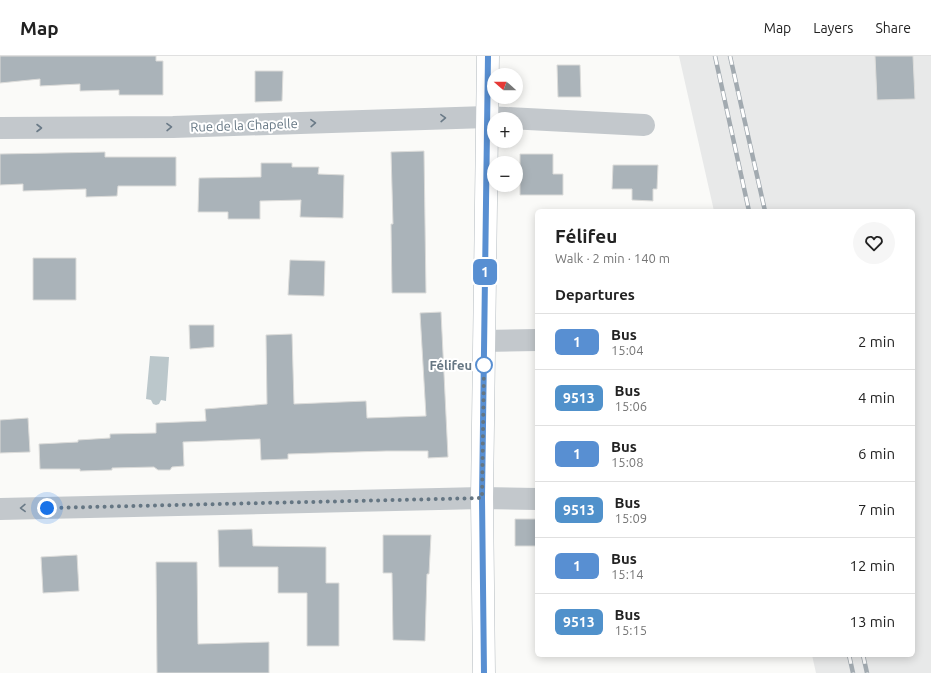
<!DOCTYPE html>
<html lang="en">
<head>
<meta charset="utf-8">
<style>
  :root { --surface:#fff; --page:#f6f6f6; --text:#222; --muted:#767676; --line:#e0e0e0 }
  body { margin:0; font-family:Ubuntu,sans-serif; background:var(--page); color:var(--text); height:100vh; display:flex; flex-direction:column; font-size:15px; white-space:nowrap }
  * { box-sizing:border-box; margin:0 }
  p { font-size:13px; color:var(--muted) }
  .icon { flex:none; width:22px; height:22px; fill:none; stroke:currentColor; stroke-width:2; stroke-linecap:round; stroke-linejoin:round }
  .map { position:relative; flex:1; overflow:hidden }
  .drawer { position:absolute; left:535px; top:153px; width:380px; height:448px; display:flex; flex-direction:column; background:var(--surface); border-radius:6px; box-shadow:0 2px 10px #0003 }
  .drawer>* { flex:none }
  .badge { padding:0 8px; border-radius:6px; font-size:14px; line-height:26px }
  .needle { width:26px; rotate:290deg }
  .tools { position:absolute; left:487px; top:12px; display:grid; gap:8px }
  .tools a { display:grid; place-items:center; width:36px; height:36px; border-radius:50%; background:var(--surface); box-shadow:0 2px 10px #0003; font-size:20px }
  .you { position:absolute; width:20px; height:20px; margin:-10px; border:3px solid #fff; border-radius:50%; background:#1a73e8; box-shadow:0 0 0 6px #1a73e833 }
  .map>.badge { position:absolute; translate:-50% -50%; box-shadow:0 0 0 2px #fff }
  h2 { padding:0 20px; font-size:15px; line-height:36px }
  .round { display:grid; place-items:center; flex:none; width:42px; height:42px; border-radius:21px; background:var(--page) }
  .headline { display:flex; align-items:center; justify-content:space-between; height:68px; padding:0 20px }
  h1 { font-size:19px; font-weight:700; line-height:30px }
  ul { padding:0; list-style:none }
  li { display:flex; align-items:center; gap:12px; height:56px; padding:0 20px; border-top:1px solid var(--line) }
  li div { flex:1 }
  li b { display:block; font-size:15px }
  li em { font-style:normal }
  li .badge { min-width:44px; font-weight:700; text-align:center }
  header { display:flex; align-items:center; gap:24px; box-sizing:border-box; height:56px; padding:0 20px; background:var(--surface); border-bottom:1px solid var(--line) }
  header strong { font-size:19px }
  nav { display:flex; gap:22px; margin-inline-start:auto; font-size:14px }
  .map>svg:first-child { display:block }
  .built { fill:#e8e9e9 }
  .water { fill:#bbc7cb }
  .building { fill:#aab3b9; stroke:#dcdcda }
  .lines { fill:none; stroke-linecap:round; stroke-linejoin:round }
  .secondary-casing { stroke:#b3babf; stroke-width:23 }
  .street { stroke:#c3c8cc; stroke-width:22 }
  .secondary { stroke:#fff; stroke-width:22 }
  .rail-casing { stroke:#a2aab0; stroke-width:4.5 }
  .rail { stroke:#fff; stroke-width:3; stroke-dasharray:9; stroke-linecap:butt }
  .oneway { stroke:#6a7a87 }
  .line-casing { stroke:#fff; stroke-width:9 }
  .line { stroke:#588fd2; stroke-width:6 }
  .walk { stroke:#657683; stroke-width:4; stroke-dasharray:0 7.2 }
  .stop-dot { fill:#fff; stroke:#588fd2; stroke-width:2 }
  .labels { text-anchor:middle; stroke-width:4; stroke-linejoin:round; paint-order:stroke }
  .street-label { font-size:13px; fill:#657683; stroke:#fff }
  .stop-label { font-size:13px; font-weight:bold; fill:#657683; stroke:#fff; text-anchor:end }
</style>
</head>
<body>
<header>
<strong>Map</strong>
<nav><a>Map</a><a>Layers</a><a>Share</a></nav>
</header>
<div class="map">
<svg width="931" height="617" viewBox="0 0 931 617">
  <rect width="100%" height="100%" fill="#fafaf8"/>
  <!-- built -->
  <path class="built" d="M 679,0 L 931,0 L 931,617 L 816,617 L 812,599 L 913,599 L 913,155 L 714,155 Z"/>
  <!-- water -->
  <path class="water" d="M 150,300 L 169,301 L 166,345 L 161,344 L 159,348 L 156,349 L 153,348 L 151,344 L 146,343 Z"/>
  <!-- building -->
  <path class="building" d="M 0,0 L 156,0 L 156,5 L 163,5 L 163,39 L 119,39 L 119,34 L 80,35 L 80,28 L 40,30 L 40,23 L 0,27 Z
    M 875,0 L 913,0 L 915,43 L 877,44 Z
    M 557,9 L 580,9 L 581,41 L 558,41 Z
    M 255,15 L 283,15 L 282,45 L 255,46 Z
    M 424,95 L 426,237 L 392,237 L 391,168 L 393,168 L 391,96 Z
    M 105,96 L 105,101 L 176,101 L 176,130 L 118,130 L 117,140 L 86,141 L 86,133 L 23,135 L 23,128 L 0,129 L 0,98 Z
    M 520,98 L 553,98 L 553,118 L 563,118 L 563,139 L 520,139 Z
    M 261,107 L 292,107 L 292,111 L 319,111 L 318,118 L 344,119 L 343,162 L 300,161 L 301,144 L 260,145 L 260,163 L 228,163 L 228,156 L 198,156 L 199,122 L 261,121 Z
    M 613,109 L 658,109 L 657,133 L 653,133 L 653,145 L 632,144 L 632,133 L 612,133 Z
    M 33,202 L 76,202 L 76,244 L 33,244 Z
    M 290,204 L 325,205 L 324,240 L 288,239 Z
    M 441,256 L 448,401 L 428,402 L 428,395 L 386,395 L 288,398 L 288,403 L 261,404 L 260,383 L 183,386 L 184,410 L 172,411 L 170,414 L 158,414 L 154,411 L 112,412 L 112,414 L 80,415 L 80,413 L 40,413 L 39,388 L 78,386 L 78,384 L 110,382 L 110,378 L 156,377 L 156,367 L 206,365 L 205,353 L 267,348 L 266,279 L 292,278 L 294,348 L 366,345 L 367,362 L 426,360 L 420,257 Z
    M 189,269 L 214,269 L 214,291 L 190,293 Z
    M 28,362 L 30,396 L 0,397 L 0,364 Z
    M 515,463 L 537,463 L 537,490 L 515,490 Z
    M 252,473 L 253,490 L 326,491 L 326,527 L 339,527 L 339,590 L 307,590 L 307,537 L 278,537 L 278,511 L 219,511 L 218,474 Z
    M 383,479 L 431,479 L 429,518 L 427,518 L 425,585 L 393,584 L 392,517 L 383,517 Z
    M 77,499 L 79,535 L 43,537 L 41,501 Z
    M 156,506 L 197,506 L 198,588 L 269,586 L 269,617 L 157,617 Z"/>
  <g class="lines">
    <defs>
      <path id="secondary" d="M 484,617 L 482,442 L 488,0"/>
    </defs>
    <!-- secondary casing -->
    <use href="#secondary" class="secondary-casing"/>
    <!-- street -->
    <path class="street" d="M 0,72 L 173,71 L 487,61 L 644,69
      M 484,285 L 537,284
      M 0,453 L 482,442 L 537,443"/>
    <!-- secondary -->
    <use href="#secondary" class="secondary"/>
    <defs>
      <path id="rail" d="M 715,0 L 749,155
        M 730,0 L 765,155
        M 849,599 L 853,617
        M 863,599 L 867,617"/>
    </defs>
    <!-- rail casing -->
    <use href="#rail" class="rail-casing"/>
    <!-- rail -->
    <use href="#rail" class="rail"/>
  </g>
  <!-- one-way arrows -->
  <defs><path id="oneway-chevron" d="M-2-3.5L2.5 0L-2 3.5" fill="none" stroke-width="1.6" stroke-linecap="round" stroke-linejoin="round"/></defs>
  <g class="oneway">
    <use href="#oneway-chevron" transform="translate(443 62) rotate(-2)"/>
    <use href="#oneway-chevron" transform="translate(313 67) rotate(-2)"/>
    <use href="#oneway-chevron" transform="translate(169 71) rotate(-1)"/>
    <use href="#oneway-chevron" transform="translate(39 72)"/>
    <use href="#oneway-chevron" transform="translate(23 452) rotate(179)"/>
  </g>
  <g class="lines">
    <defs>
      <path id="line" d="M 484,617 L 482,442 L 488,0"/>
    </defs>
    <!-- line casing -->
    <use href="#line" class="line-casing"/>
    <!-- line -->
    <use href="#line" class="line"/>
    <!-- walk -->
    <path class="walk" d="M 47,452 L 482,442 L 484,309"/>
  </g>
  <!-- markers -->
  <circle class="stop-dot" cx="484" cy="309" r="8"/>
  <g class="labels">
    <!-- street labels -->
    <g class="street-label">
      <text transform="translate(244 69) rotate(-2)" y="5">Rue de la Chapelle</text>
    </g>
    <!-- stop labels -->
    <g class="stop-label">
      <text x="472" y="314">Félifeu</text>
    </g>
  </g>
</svg>
<div class="tools">
<a><svg class="needle" viewBox="-14 -14 28 28"><path d="M0-13l5 13h-10z" fill="#e53935"/><path d="M0 13l5-13h-10z" fill="#767676"/></svg></a>
<a>+</a>
<a>−</a>
</div>
<div class="you" style="left:47px;top:452px"></div>
<b class="badge" style="left:485px;top:216px;background:#588fd2;color:#fff">1</b>
<section class="drawer">
<div class="headline"><div><h1>Félifeu</h1><p>Walk · 2 min · 140 m</p></div><a class="round"><svg class="icon" aria-label="heart" viewBox="0 0 24 24"><path d="M12 20l-8-8c-3-5 5-10 8-4 3-6 11-1 8 4z"/></svg></a></div>
<h2>Departures</h2>
<ul>
<li><span class="badge" style="background:#588fd2;color:#fff">1</span><div><b>Bus</b><p>15:04</p></div><em>2 min</em></li>
<li><span class="badge" style="background:#5091cb;color:#fff">9513</span><div><b>Bus</b><p>15:06</p></div><em>4 min</em></li>
<li><span class="badge" style="background:#588fd2;color:#fff">1</span><div><b>Bus</b><p>15:08</p></div><em>6 min</em></li>
<li><span class="badge" style="background:#5091cb;color:#fff">9513</span><div><b>Bus</b><p>15:09</p></div><em>7 min</em></li>
<li><span class="badge" style="background:#588fd2;color:#fff">1</span><div><b>Bus</b><p>15:14</p></div><em>12 min</em></li>
<li><span class="badge" style="background:#5091cb;color:#fff">9513</span><div><b>Bus</b><p>15:15</p></div><em>13 min</em></li>
</ul>
</section>
</div>
</body>
</html>
